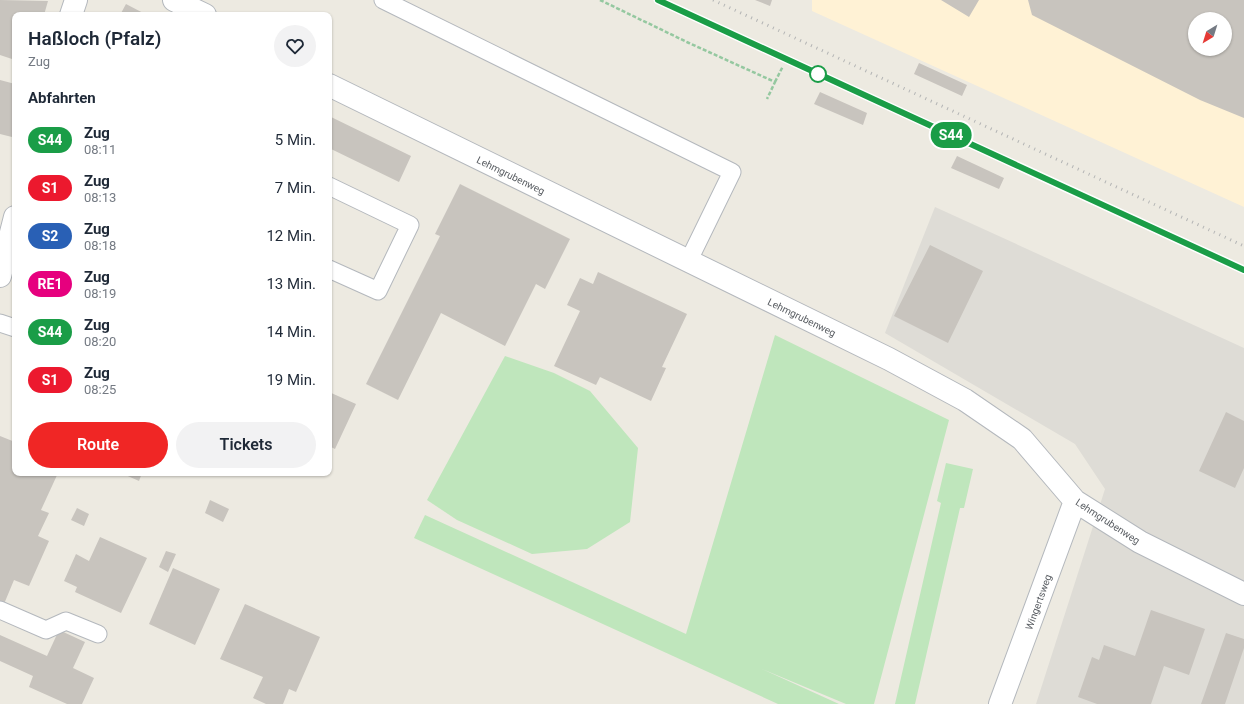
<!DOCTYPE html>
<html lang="de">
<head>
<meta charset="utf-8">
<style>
  :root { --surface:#fff; --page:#f2f2f3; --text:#1f2937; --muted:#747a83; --accent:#f02625 }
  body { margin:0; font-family:Roboto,sans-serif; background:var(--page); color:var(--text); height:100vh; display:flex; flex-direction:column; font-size:15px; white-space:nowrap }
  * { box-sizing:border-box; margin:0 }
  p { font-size:13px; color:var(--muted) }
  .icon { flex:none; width:22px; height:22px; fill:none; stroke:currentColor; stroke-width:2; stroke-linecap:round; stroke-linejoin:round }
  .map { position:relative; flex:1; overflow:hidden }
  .panel { position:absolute; left:12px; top:12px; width:320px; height:464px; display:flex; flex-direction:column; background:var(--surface); border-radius:8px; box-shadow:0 1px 3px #0004 }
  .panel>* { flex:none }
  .badge { padding:0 8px; border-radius:13px; font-size:14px; line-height:26px }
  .needle { width:26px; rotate:218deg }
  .tools { position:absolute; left:1188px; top:12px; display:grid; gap:8px }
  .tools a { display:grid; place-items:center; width:44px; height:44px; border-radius:50%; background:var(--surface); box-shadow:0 1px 3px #0004; font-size:20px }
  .map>.badge { position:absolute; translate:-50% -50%; box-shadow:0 0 0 2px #fff }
  h2 { padding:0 16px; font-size:15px; line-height:36px }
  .round { display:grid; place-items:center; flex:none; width:42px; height:42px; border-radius:21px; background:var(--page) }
  .head { display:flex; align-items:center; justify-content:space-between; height:68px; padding:0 16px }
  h1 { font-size:19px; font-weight:600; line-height:30px }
  .primary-button { display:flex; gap:8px; margin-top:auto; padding:8px 16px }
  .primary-button a { flex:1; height:46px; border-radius:24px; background:var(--accent); color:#fff; font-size:16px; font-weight:600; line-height:46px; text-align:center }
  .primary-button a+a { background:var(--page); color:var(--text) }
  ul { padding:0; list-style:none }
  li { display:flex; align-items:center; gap:12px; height:48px; padding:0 16px }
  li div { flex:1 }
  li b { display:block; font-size:15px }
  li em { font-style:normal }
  li .badge { min-width:44px; font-weight:700; text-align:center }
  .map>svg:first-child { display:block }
  .commercial { fill:#fff2d5; fill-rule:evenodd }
  .industrial { fill:#dedcd6 }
  .green { fill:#bfe6bc }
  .building { fill:#c8c4be; fill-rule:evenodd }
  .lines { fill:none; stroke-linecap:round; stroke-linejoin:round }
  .service-casing { stroke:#b4b8bd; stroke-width:19 }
  .minor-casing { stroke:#b4b8bd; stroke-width:24 }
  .path { stroke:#95c8a0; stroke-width:2.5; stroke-dasharray:4 2; stroke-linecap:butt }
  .service { stroke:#fff; stroke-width:17 }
  .minor { stroke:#fff; stroke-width:22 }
  .rail { stroke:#b3b4b4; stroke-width:3; stroke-dasharray:1 5; stroke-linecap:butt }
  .line-casing { stroke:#fff; stroke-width:9 }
  .line { stroke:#1a9d47; stroke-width:6 }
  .stop-dot { fill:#fff; stroke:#1a9d47; stroke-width:2 }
  .labels { text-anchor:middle; stroke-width:3; stroke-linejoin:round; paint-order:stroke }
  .street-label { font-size:10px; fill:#5a5e63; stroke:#fff }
</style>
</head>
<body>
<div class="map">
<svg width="1244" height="704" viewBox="0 0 1244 704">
  <rect width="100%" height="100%" fill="#edeae1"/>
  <!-- commercial -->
  <path class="commercial" d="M 812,0 L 1244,0 L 1244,207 L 812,11 ZM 1195,19 L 1225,19 L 1225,49 L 1195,49 Z"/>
  <!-- industrial -->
  <path class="industrial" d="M 935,207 L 1244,348 L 1244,704 L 1036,704 L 1105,489 L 1075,444 L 885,333 Z"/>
  <!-- green -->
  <path class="green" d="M 775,335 L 949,420 L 874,704 L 846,704 L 762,669 L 839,704 L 778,704 L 414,538 L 425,515 L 686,634 Z
    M 505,356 L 554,373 L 590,391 L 638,448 L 630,522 L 587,549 L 532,554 L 457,520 L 427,500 Z
    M 946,463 L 973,469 L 964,508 L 960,508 L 915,704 L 895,704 L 941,503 L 937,501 Z"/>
  <!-- building -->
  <path class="building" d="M 0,0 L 48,1 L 44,15 L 15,15 L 15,60 L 0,55 Z
    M 755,0 L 772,0 L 770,6 Z
    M 941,0 L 979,0 L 969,17 Z
    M 1028,0 L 1244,0 L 1244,118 L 1200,100 L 1032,15 ZM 1195,19 L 1225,19 L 1225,49 L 1195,49 Z
    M 126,4 L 147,15 L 120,15 Z
    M 919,63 L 967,85 L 962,96 L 914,74 Z
    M 0,80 L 15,84 L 15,125 L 12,137 L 0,134 Z
    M 820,92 L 867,113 L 863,125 L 814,104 Z
    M 329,116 L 411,156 L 399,182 L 329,148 Z
    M 957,156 L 1004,178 L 999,189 L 951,168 Z
    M 460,184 L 570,239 L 545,289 L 536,284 L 505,346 L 441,313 L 398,400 L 366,384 L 440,236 L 435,234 Z
    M 930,245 L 983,271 L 948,343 L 894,316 Z
    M 598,272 L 687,314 L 662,367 L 666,368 L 651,401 L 600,377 L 596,385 L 554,366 L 580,311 L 567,305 L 580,278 L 593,284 Z
    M 329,392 L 356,404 L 335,449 L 329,446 Z
    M 1226,412 L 1244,421 L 1244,468 L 1235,488 L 1199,471 Z
    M 0,436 L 15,442 L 15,473 L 58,473 L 41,510 L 49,513 L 38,536 L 49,541 L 29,586 L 14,580 L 4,604 L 0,602 Z
    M 121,473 L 142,473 L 139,481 Z
    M 210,500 L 229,509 L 223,522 L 205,513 Z
    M 77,508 L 89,514 L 84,526 L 71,520 Z
    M 100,537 L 147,558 L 121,613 L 75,592 L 77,587 L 64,581 L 76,554 L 89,561 Z
    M 166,551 L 176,554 L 168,572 L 159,567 Z
    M 173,568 L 220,589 L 195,645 L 149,624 Z
    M 245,604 L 320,637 L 296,692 L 289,689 L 283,704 L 266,704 L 253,698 L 263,677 L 220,659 Z
    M 1151,610 L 1205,629 L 1189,675 L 1164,666 L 1151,704 L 1097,704 L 1078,697 L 1092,657 L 1099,660 L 1104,645 L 1135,656 Z
    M 59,630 L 85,642 L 73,668 L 94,678 L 82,704 L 67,704 L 29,687 L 33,676 L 0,661 L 0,635 L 47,656 Z
    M 1226,633 L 1244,639 L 1244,648 L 1225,704 L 1201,704 Z"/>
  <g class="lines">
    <defs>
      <path id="service" d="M 383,0 L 732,172 L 688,262
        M 329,186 L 410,225 L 378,291 L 329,269
        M 0,323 L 15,328
        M 0,610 L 46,630 L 66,621 L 98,634"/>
      <path id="minor" d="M 174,0 L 205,15
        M 71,15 L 76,0
        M 329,85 L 889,359 L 965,400 L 1022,439 L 1075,501 L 1140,542 L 1244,594
        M 0,276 L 15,217
        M 1000,704 L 1075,501"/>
    </defs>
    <!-- service casing -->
    <use href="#service" class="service-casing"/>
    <!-- minor casing -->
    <use href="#minor" class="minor-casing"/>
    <!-- path -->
    <path class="path" d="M 600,0 L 689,43 L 775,82 L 767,99
      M 775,82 L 783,66"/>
    <!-- service -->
    <use href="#service" class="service"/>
    <!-- minor -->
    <use href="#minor" class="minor"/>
    <!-- rail -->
    <path class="rail" d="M 658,0 L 1244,270
      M 713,0 L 1244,246"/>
  </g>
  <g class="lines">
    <defs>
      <path id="line" d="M 658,0 L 1244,270"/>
    </defs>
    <!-- line casing -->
    <use href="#line" class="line-casing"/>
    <!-- line -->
    <use href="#line" class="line"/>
  </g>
  <!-- markers -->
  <circle class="stop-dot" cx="818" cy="74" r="8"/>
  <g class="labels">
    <!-- street labels -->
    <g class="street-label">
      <text transform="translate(511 175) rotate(26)" y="4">Lehmgrubenweg</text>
      <text transform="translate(802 317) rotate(26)" y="4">Lehmgrubenweg</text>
      <text transform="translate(1108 521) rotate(33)" y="4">Lehmgrubenweg</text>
      <text transform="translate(1038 602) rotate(-70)" y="4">Wingertsweg</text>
    </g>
  </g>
</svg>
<div class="tools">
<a><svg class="needle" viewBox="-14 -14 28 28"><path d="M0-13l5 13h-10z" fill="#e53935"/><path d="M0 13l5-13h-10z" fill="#747a83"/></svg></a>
</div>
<b class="badge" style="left:951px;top:135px;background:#1a9d47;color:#fff">S44</b>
<section class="panel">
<div class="head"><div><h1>Haßloch (Pfalz)</h1><p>Zug</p></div><a class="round"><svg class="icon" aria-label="heart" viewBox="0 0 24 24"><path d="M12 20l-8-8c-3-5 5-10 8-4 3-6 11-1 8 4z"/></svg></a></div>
<h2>Abfahrten</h2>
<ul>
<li><span class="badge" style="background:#1a9d47;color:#fff">S44</span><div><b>Zug</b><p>08:11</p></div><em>5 Min.</em></li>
<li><span class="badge" style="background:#ec192e;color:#fff">S1</span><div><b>Zug</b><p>08:13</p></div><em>7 Min.</em></li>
<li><span class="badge" style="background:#2960b5;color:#fff">S2</span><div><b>Zug</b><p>08:18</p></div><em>12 Min.</em></li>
<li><span class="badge" style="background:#e6007e;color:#fff">RE1</span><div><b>Zug</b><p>08:19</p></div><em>13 Min.</em></li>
<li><span class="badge" style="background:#1a9d47;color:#fff">S44</span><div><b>Zug</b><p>08:20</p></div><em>14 Min.</em></li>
<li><span class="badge" style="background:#ec192e;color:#fff">S1</span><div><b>Zug</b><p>08:25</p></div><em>19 Min.</em></li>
</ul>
<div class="primary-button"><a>Route</a><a>Tickets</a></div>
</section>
</div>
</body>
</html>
